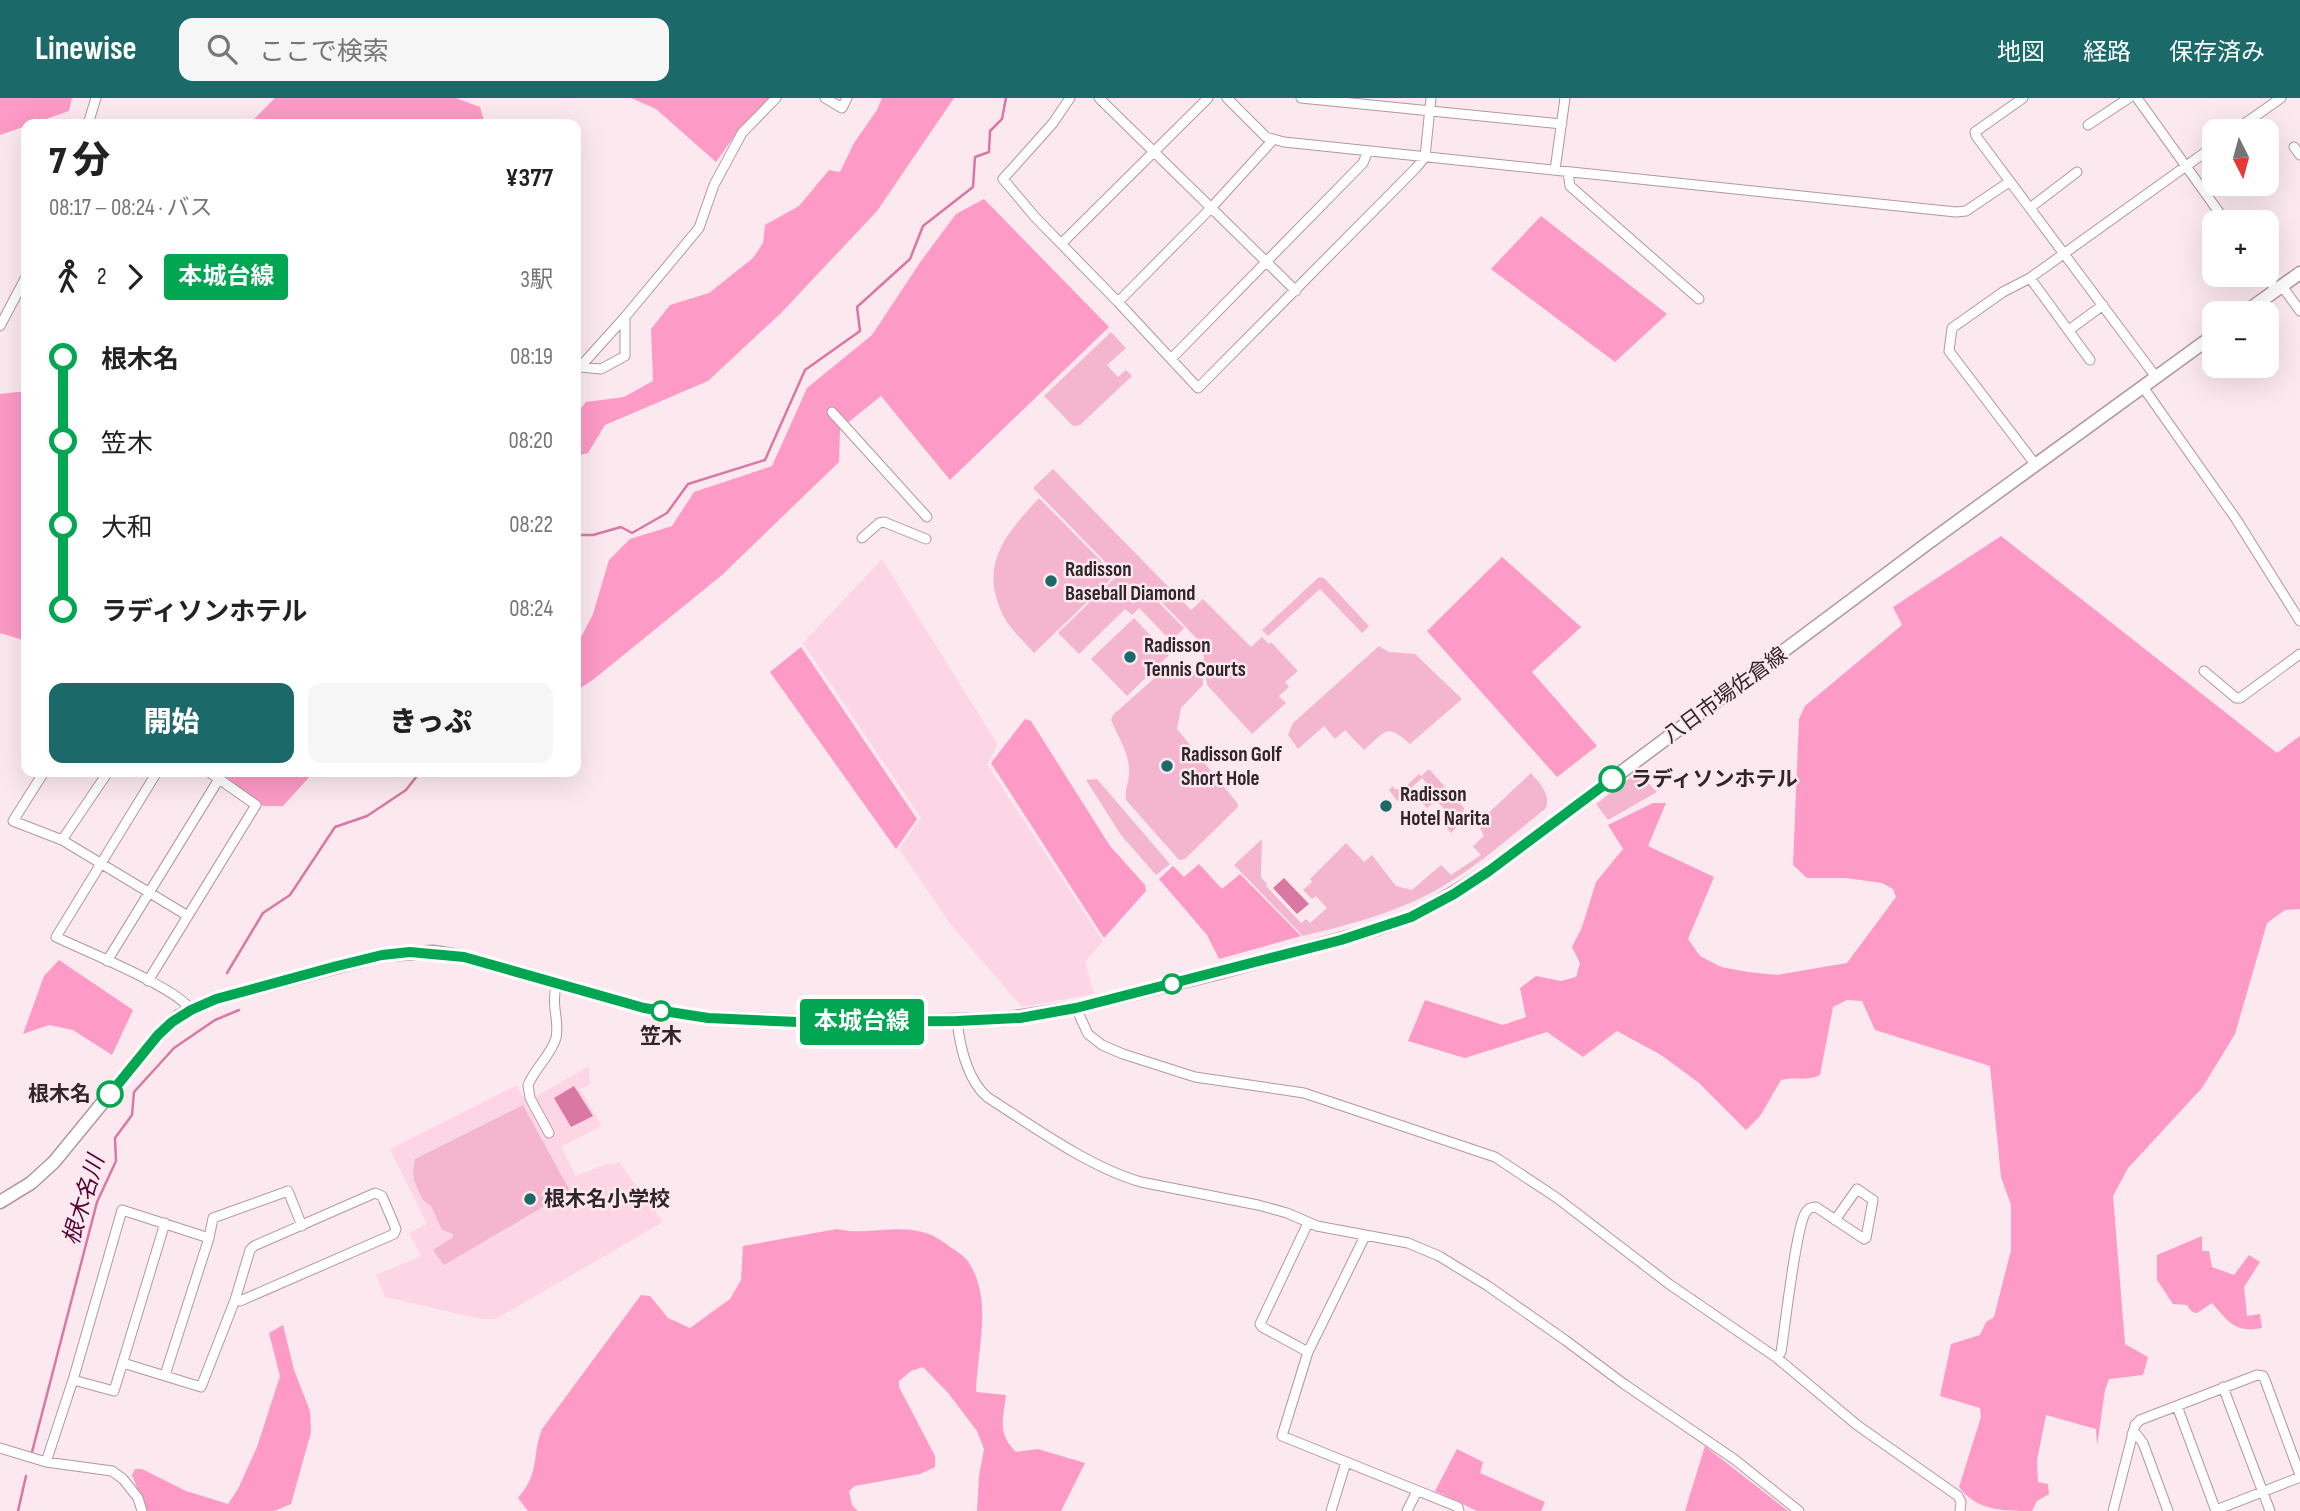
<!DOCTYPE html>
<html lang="ja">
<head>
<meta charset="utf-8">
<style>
  :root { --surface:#fff; --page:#f6f6f6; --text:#222; --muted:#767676; --accent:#1c6969 }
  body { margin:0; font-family:"Sofia Sans Condensed","Noto Sans JP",sans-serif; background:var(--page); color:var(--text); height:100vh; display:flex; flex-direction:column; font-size:26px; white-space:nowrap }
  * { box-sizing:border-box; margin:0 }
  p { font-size:23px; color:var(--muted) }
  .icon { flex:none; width:38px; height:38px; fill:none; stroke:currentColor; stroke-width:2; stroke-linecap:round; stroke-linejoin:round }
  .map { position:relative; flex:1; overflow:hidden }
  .sheet { position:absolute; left:21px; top:21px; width:560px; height:658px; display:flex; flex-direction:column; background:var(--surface); border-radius:14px; box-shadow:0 7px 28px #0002 }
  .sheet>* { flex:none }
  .badge { padding:0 14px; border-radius:5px; font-size:24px; line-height:46px }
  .needle { width:46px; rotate:174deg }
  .buttons { position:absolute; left:2202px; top:21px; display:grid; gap:14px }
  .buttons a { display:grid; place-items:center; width:77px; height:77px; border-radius:14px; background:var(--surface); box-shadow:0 7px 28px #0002; font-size:35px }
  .map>.badge { position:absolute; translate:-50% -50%; box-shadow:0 0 0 4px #fff }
  .legs { display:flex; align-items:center; gap:10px; height:77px; padding:0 28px; font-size:23px }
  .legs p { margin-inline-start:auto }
  .headline { display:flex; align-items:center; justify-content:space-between; height:119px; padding:0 28px }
  h1 { font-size:38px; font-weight:800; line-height:52px }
  .primary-button { display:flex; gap:14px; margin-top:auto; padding:14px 28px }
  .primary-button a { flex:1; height:80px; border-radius:14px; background:var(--accent); color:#fff; font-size:28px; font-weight:800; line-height:80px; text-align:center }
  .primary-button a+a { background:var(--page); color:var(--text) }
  ul { padding:0 28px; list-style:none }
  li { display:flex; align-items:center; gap:24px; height:84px; font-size:26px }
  li i { display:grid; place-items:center; width:10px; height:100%; margin:0 9px; background:currentColor }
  li i::after { content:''; width:18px; height:18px; margin:-9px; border:5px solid; border-radius:50%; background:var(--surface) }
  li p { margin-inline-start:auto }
  li:first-child i { background:linear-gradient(#0000 50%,currentColor 0) }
  li:last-child i { background:linear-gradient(currentColor 50%,#0000 0) }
  header { display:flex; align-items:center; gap:42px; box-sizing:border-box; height:98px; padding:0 35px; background:var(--accent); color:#fff }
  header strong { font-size:33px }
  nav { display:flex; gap:38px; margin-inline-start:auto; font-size:24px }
  .search { width:490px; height:63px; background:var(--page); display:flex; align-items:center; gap:18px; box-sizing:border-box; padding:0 24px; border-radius:14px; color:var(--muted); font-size:26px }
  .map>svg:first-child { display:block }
  .built { fill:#fdd6e5 }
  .green { fill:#f4b5cf }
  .forest { fill:#fd9ac6 }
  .water { fill:#d878a3 }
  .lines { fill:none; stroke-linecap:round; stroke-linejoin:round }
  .stream { stroke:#d878a3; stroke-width:2.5 }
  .street-casing { stroke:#b396a1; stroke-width:11 }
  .secondary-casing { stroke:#b396a1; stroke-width:15 }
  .street { stroke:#fff; stroke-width:9 }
  .secondary { stroke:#fff; stroke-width:12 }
  .line-1-casing { stroke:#fff; stroke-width:16 }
  .line-1 { stroke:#00a651; stroke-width:10 }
  .poi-dot { fill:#1c6969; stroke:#fce9f0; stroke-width:2.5 }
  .stop-1-dot { fill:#fff; stroke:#00a651; stroke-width:3.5 }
  .labels { text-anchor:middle; stroke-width:5; stroke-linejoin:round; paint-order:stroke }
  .poi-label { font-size:21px; font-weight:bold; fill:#302529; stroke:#fce9f0; text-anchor:start }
  .street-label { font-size:21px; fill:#302529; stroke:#fce9f0 }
  .stop-label { font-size:21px; font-weight:bold; fill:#302529; stroke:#fce9f0; text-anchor:start }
  .water-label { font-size:23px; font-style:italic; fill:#580033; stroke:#fce9f0 }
</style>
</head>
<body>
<header>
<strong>Linewise</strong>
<div class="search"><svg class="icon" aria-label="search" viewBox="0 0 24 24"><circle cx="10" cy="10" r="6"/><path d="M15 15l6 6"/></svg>ここで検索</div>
<nav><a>地図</a><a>経路</a><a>保存済み</a></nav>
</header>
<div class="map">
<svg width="2300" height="1413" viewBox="0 0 2300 1413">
  <rect width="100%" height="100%" fill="#fce9f0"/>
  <!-- built -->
  <path class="built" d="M 882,461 L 998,647 L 987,666 L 1103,843 L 1085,864 L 1094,896 L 1022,909 L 951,827 L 899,751 L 921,720 L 803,545 Z
    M 589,968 L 590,987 L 580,991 L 602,1028 L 561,1049 L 576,1078 L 610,1065 L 612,1067 L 619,1064 L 663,1124 L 496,1221 L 481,1221 L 385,1199 L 376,1177 L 421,1158 L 409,1135 L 427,1126 L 390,1051 L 517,987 L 544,1038 L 553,1032 L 535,999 Z"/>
  <!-- green -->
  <path class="green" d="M 1111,234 L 1126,250 L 1107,267 L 1118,279 L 1126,272 L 1132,278 L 1080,327 L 1073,328 L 1044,298 Z
    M 1053,371 L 1191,512 L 1203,501 L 1251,549 L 1262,539 L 1269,546 L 1271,544 L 1298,573 L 1285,584 L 1289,589 L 1279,598 L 1286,605 L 1252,636 L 1207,587 L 1202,546 L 1154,496 L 1152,498 L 1184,530 L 1171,543 L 1139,510 L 1132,517 L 1125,511 L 1079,556 L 1058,535 L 1118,477 L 1033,390 Z
    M 1039,400 L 1115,477 L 1034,555 C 1025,544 1012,533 1005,521 C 977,468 1004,438 1039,400 Z
    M 1319,479 L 1324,480 L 1369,528 L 1362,535 L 1320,491 L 1268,538 L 1262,532 Z
    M 1134,520 L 1169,557 L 1127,598 L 1091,561 Z
    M 1379,548 L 1389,554 L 1415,556 L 1462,601 L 1410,646 C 1386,624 1386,633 1364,652 L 1345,632 L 1335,641 L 1324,628 L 1298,651 L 1288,637 L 1293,625 Z
    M 1168,568 L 1176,568 L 1203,578 L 1203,587 L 1181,610 L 1177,631 L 1238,706 L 1238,709 L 1185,761 L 1179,762 L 1126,702 C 1124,693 1129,685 1129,675 C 1130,656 1118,639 1111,622 L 1113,617 Z
    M 1429,671 L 1464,710 L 1461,724 L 1451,735 L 1447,730 L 1454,722 L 1436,702 L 1427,710 L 1417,699 L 1429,688 L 1422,680 L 1397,703 L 1389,692 L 1393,688 L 1394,691 L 1403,691 L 1419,676 L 1421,678 Z
    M 1638,674 L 1657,694 L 1608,722 L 1596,706 Z
    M 1531,675 C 1540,686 1551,696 1546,710 C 1504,744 1461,783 1410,805 C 1375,820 1340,829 1303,838 L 1234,767 L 1262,741 L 1261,779 L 1267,786 L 1266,788 L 1301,825 L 1306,821 L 1310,825 L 1327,810 L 1316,798 L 1312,801 L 1303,792 L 1312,784 L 1310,781 L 1346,745 L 1364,764 L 1372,757 L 1396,788 L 1412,792 L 1441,767 L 1451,777 L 1481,757 L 1473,748 L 1484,738 L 1480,730 L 1482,721 Z
    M 1097,681 L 1170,766 L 1156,777 L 1121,737 L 1086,682 Z
    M 523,1007 L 570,1093 L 444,1167 L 433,1152 L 452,1140 L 453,1136 L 442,1132 L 431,1108 L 422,1101 L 414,1082 L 413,1073 L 415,1061 Z"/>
  <!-- forest -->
  <path class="forest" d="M 0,0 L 72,0 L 69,13 L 0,37 Z
    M 275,0 L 456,0 L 480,9 L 485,26 L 249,26 Z
    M 631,0 L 772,0 L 738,33 L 716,64 L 656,11 Z
    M 882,0 L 954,0 L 877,113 L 782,214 L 708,283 L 605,327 L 588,355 L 576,358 L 576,316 L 586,304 L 624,299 L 653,283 L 651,231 L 670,207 L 709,195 L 753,160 L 763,145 L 765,127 L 799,108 L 829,72 L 840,74 L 854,45 L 877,12 Z
    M 984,101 L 1109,229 L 950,382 L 881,298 L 840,331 L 839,364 L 722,477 L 594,581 L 576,593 L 576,549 L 593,516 L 609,462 L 630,441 L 672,428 L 694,394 L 772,368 L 807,290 L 872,237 L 921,163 L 956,116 Z
    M 1541,118 L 1667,216 L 1615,264 L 1491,171 Z
    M 26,293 L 26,543 L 0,535 L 0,296 Z
    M 2001,438 L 2277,655 L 2300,638 L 2300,811 L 2285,812 L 2267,825 L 2235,936 L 2202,990 L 2128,1070 L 2113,1098 L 2125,1246 L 2148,1259 L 2143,1277 L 2109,1281 L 2105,1292 L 2097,1348 L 2096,1331 L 2046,1317 L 2037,1362 L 2038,1384 L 2048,1386 L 2049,1396 L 2037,1403 L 2032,1413 C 2004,1413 1977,1413 1959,1389 L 1981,1319 L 1980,1310 L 1940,1298 L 1951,1246 L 1980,1237 L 1986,1224 L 1994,1219 L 2011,1152 L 2011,1107 L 2001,1079 L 1990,968 L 1875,932 L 1862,903 L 1847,902 L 1833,909 L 1820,977 C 1805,984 1797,978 1781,982 L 1760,1018 L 1746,1032 L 1699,985 L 1661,957 L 1617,933 L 1583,959 L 1547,934 L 1465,960 L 1408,943 L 1425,902 L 1503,927 L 1526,919 L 1520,890 L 1536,878 L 1561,883 L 1576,879 L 1580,865 L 1572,849 L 1582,829 L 1596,784 L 1623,751 L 1608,727 L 1653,705 L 1666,705 L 1648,748 L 1714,779 L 1688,841 L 1700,858 L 1721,869 L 1748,874 L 1777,877 L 1847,865 L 1896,799 L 1893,791 L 1882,785 L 1846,780 L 1807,780 L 1793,767 L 1799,621 L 1805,608 L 1902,527 L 1893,509 Z
    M 1502,459 L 1581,529 L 1532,574 L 1597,648 L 1557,679 L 1427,533 Z
    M 801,549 L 917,721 L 896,751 L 770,574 Z
    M 1025,621 L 1031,623 L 1110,748 L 1145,787 L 1146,793 L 1104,840 L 991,665 Z
    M 220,674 L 314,674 L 283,708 L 263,708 Z
    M 1199,766 L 1222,791 L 1240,776 L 1301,838 L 1219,861 L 1207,837 L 1159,781 L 1173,768 L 1184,779 Z
    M 59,862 L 133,912 L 112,957 L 73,932 L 49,927 L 23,936 L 44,878 Z
    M 837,1131 C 865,1138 894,1126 922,1134 C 932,1136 943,1143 950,1149 C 956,1153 963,1157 967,1162 C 994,1199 977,1252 976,1294 L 1006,1297 C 1003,1322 997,1335 1016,1354 L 1038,1351 L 1085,1365 L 1061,1413 L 977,1413 L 979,1378 L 984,1351 L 977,1333 L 949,1296 L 923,1269 L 911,1273 L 899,1283 L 899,1289 L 935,1358 L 935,1369 L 920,1376 L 855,1388 L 849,1393 L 852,1407 L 858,1413 L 528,1413 L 518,1400 C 541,1373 531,1360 542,1331 L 641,1197 L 650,1198 L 668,1220 L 690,1230 L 730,1201 L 741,1182 L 743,1148 Z
    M 2202,1138 L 2202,1153 L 2209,1153 L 2212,1169 L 2234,1177 L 2249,1157 L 2260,1164 L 2244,1189 L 2247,1218 L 2260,1216 L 2262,1230 C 2234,1235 2229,1224 2212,1205 L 2197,1215 L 2192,1214 L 2187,1207 L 2173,1206 L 2157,1182 L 2157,1157 Z
    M 283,1227 L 294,1272 L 310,1313 L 311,1334 L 291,1406 L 274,1413 L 146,1413 L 132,1377 L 135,1371 L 142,1371 L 186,1393 L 228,1406 L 238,1391 L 257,1349 L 280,1278 L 269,1235 Z
    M 1705,1348 L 1788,1413 L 1685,1413 Z
    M 1457,1351 L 1483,1364 L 1480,1375 L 1545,1404 L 1541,1413 L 1477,1413 L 1435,1393 Z"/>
  <!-- water -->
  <path class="water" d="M 1284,780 L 1309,806 L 1297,816 L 1273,790 Z
    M 574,988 L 593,1018 L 571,1029 L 554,1000 Z"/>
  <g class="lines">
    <!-- stream -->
    <path class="stream" d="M 576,437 L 593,437 L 621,429 L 632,435 L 667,415 L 688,386 L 765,362 L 805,272 L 860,233 L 857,209 L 910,161 L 923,128 L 973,89 L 975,59 L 989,54 L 990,33 L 1002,21 L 1006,0
      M 227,875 L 263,815 L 290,797 L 335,729 L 367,718 L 406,692 L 420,674
      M 32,1354 L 97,1104 L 116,1063 L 115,1040 L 132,1017 L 134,994 L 174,950 L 215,922 L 239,912
      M 18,1413 L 26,1378"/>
    <defs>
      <path id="street" d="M 825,0 L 842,10 L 847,0
        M 1070,0 L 1053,25 L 1003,81 L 1035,119 L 1118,204 L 1211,110 L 1272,43
        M 1099,0 L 1296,193
        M 1227,0 L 1266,39 L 1284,44 L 1956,114 L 1966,113 L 2009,84
        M 1301,0 L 1562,26
        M 2023,0 L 1975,34 L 1976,38 L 2156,279
        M 2137,0 L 2226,124
        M 88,26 L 96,0
        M 2088,27 L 2129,0
        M 2234,33 L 2281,0
        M 2294,49 L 2300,57
        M 1555,72 L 1565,0
        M 1568,74 L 1570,88 L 1699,201
        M 2030,110 L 2077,74
        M 1062,145 L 1208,0
        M 2265,177 L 2276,192
        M 2030,180 L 2090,262
        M 2282,188 L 2300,213
        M 1118,204 L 1198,290 L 1416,70 L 1425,59 L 1431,0
        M 625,219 L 699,130 L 714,87 L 742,35 L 776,0
        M 625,219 L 625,258 L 601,271 L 580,269 Z
        M 0,228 L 26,179
        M 2069,232 L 2103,207
        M 1171,261 L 1363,65 L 1368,53
        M 2143,289 L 2236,421 L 2300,523
        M 832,314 L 927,419
        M 2035,366 L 1949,253 L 1952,230 L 2003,194 L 2030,180 L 2214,48
        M 862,440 L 879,425 L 884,424 L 926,441
        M 2204,573 L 2236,600 L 2240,600 L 2300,556
        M 44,674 L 13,723 L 62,742 L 188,818
        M 157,674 L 56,839 C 85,853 176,889 191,912
        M 62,742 L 108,674
        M 107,863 L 219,681
        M 148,883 L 256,707 L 209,674
        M 1076,910 L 1088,936 L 1102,947 L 1123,956 L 1195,979 L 1304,995 L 1495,1059 L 1557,1100 L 1669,1186 L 1777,1260 L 1857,1327 L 1958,1398 L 1961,1404 L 1960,1413
        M 957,923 C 960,949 967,981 987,999 C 1034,1029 1089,1069 1141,1084 L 1258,1107 L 1287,1115 L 1317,1128 L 1408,1145 L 1439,1158 L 1488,1188 L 1565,1242 L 1624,1286 L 1734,1361 L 1799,1413
        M 549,1035 L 530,1000 L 528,987 C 535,970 551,957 556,940 C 560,922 550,907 557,885
        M 1308,1125 L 1260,1226 L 1262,1229 L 1308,1254
        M 1365,1138 L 1308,1254 L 1282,1338 L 1458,1409 L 1459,1413
        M 1777,1260 L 1781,1254 C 1785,1230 1796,1127 1806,1114 C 1810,1109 1810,1110 1816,1109 L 1864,1141 L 1866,1140 L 1873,1102 L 1857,1091 L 1835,1122
        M 123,1265 L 201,1289 L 235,1202 L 250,1152 L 254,1148 L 375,1095 L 382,1098 L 396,1131 L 394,1136 L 240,1203 L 235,1202
        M 165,1277 L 209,1140 L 213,1120 L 288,1093 L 302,1128
        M 73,1282 L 114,1293 L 165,1125
        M 2223,1289 L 2270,1413
        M 2177,1308 L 2216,1413
        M 2132,1336 L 2137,1337 L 2143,1345 L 2168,1413
        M 0,1350 L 46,1364 L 112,1373 L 123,1381 L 138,1400 L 142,1413
        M 46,1364 L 73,1282 L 122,1112 L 209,1140
        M 2216,1412 L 2298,1380 L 2300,1377
        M 1331,1413 L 1346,1364
        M 1407,1413 L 1417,1393
        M 2113,1413 L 2135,1327 L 2140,1322 L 2257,1277 L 2263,1278 L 2265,1282 L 2300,1377"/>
      <path id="secondary" d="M 2244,215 L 2300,175
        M 0,1104 L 31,1085 L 54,1064 L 158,937 L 179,918 L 216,901 L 382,857 L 433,854 L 464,859 L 644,910 L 708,920 L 843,925 L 1003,921 L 1076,910 L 1218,875 L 1377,831 L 1411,819 L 1435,806 L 1489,773 L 1928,445 L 2214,237"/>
    </defs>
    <!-- street casing -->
    <use href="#street" class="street-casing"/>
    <!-- secondary casing -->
    <use href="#secondary" class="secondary-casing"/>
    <!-- street -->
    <use href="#street" class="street"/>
    <!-- secondary -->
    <use href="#secondary" class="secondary"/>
  </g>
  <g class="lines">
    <defs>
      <path id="line-1" d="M 110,996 L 158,937 L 172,924 L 191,912 L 216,901 L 337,868 L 382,857 L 410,854 L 464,859 L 644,910 L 708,920 L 798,924 L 957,923 L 1020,920 L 1076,910 L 1341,842 L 1411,819 L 1454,796 L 1489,773 L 1612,681"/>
    </defs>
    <!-- line-1 casing -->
    <use href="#line-1" class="line-1-casing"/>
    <!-- line-1 -->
    <use href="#line-1" class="line-1"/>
  </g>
  <!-- markers -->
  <g class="poi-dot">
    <circle cx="1051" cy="483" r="7"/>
    <circle cx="1130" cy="559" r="7"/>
    <circle cx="1167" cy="668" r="7"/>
    <circle cx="1386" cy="708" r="7"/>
    <circle cx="530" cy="1101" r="7"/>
  </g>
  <g class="stop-1-dot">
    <circle cx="1612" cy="681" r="12"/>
    <circle cx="1172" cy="886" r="9"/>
    <circle cx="661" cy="913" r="9"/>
    <circle cx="110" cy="996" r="12"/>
  </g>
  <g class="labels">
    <!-- poi labels -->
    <g class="poi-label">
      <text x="1065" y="478">Radisson<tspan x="1065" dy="24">Baseball Diamond</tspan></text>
      <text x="1144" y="554">Radisson<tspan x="1144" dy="24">Tennis Courts</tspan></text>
      <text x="1181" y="663">Radisson Golf<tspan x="1181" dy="24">Short Hole</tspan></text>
      <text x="1400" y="703">Radisson<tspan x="1400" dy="24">Hotel Narita</tspan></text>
      <text x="544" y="1108">根木名小学校</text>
    </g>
    <!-- street labels -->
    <g class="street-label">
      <text transform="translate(1725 597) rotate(-36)" y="7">八日市場佐倉線</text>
    </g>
    <!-- stop labels -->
    <g class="stop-label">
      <text x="1631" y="688">ラディソンホテル</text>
      <text x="661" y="945" text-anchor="middle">笠木</text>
      <text x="91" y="1003" text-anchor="end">根木名</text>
    </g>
    <!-- water labels -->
    <g class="water-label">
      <text transform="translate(83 1102) rotate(-73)" y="8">根木名川</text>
    </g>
  </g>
</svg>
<div class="buttons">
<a><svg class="needle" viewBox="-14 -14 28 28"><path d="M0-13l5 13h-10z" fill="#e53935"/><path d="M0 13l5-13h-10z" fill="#767676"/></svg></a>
<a>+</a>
<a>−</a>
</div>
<b class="badge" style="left:862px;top:924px;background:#00a651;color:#fff">本城台線</b>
<section class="sheet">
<div class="headline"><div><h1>7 分</h1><p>08:17 – 08:24 · バス</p></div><b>¥377</b></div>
<div class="legs"><svg class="icon" aria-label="walk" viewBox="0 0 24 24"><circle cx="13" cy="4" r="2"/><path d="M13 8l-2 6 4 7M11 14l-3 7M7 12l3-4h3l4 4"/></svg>2<svg class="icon" aria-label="forward" viewBox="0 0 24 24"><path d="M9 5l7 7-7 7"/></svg><b class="badge" style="background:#00a651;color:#fff">本城台線</b><p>3駅</p></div>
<ul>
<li><i style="color:#00a651"></i><b>根木名</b><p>08:19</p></li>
<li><i style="color:#00a651"></i><span>笠木</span><p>08:20</p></li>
<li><i style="color:#00a651"></i><span>大和</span><p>08:22</p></li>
<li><i style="color:#00a651"></i><b>ラディソンホテル</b><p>08:24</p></li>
</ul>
<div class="primary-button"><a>開始</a><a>きっぷ</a></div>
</section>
</div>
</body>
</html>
